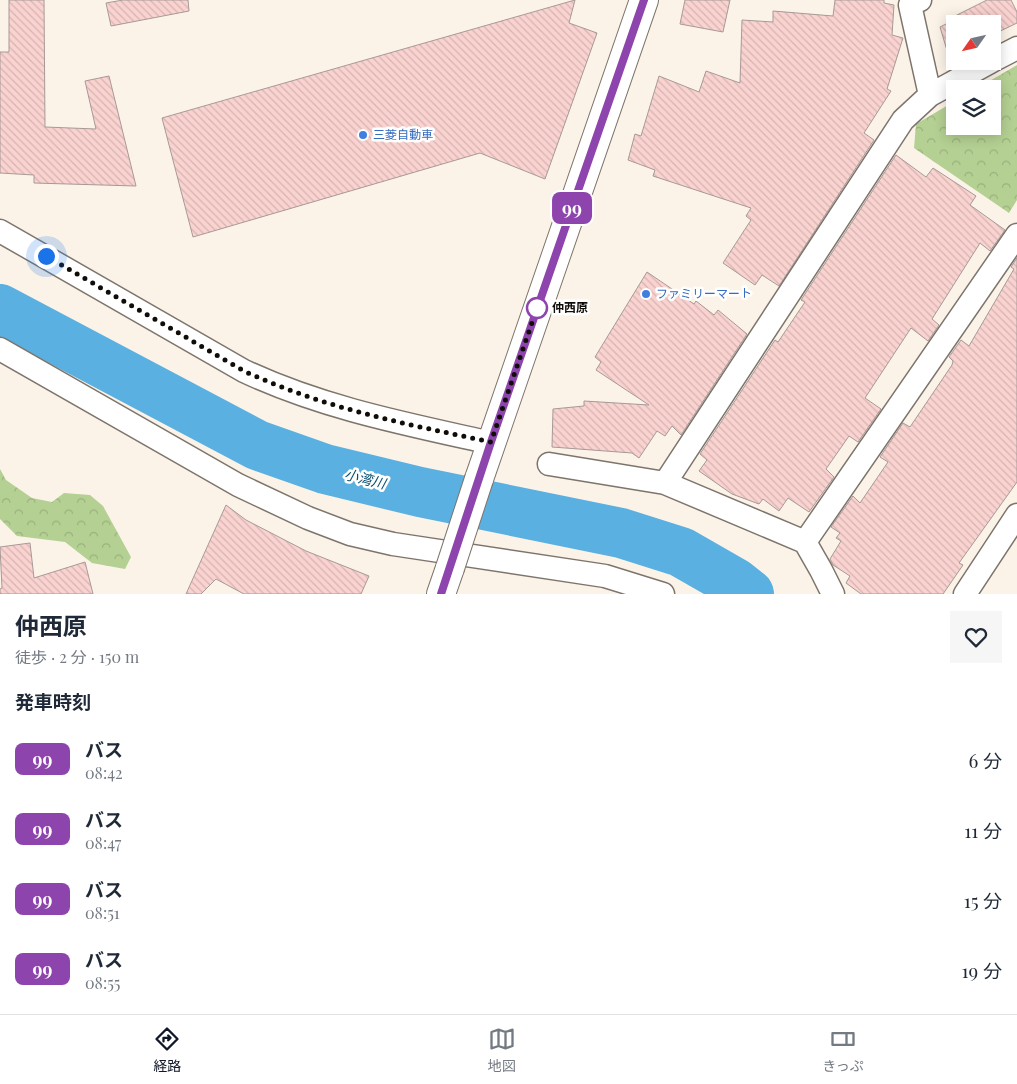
<!DOCTYPE html>
<html lang="ja">
<head>
<meta charset="utf-8">
<style>
  :root { --surface:#fff; --page:#f6f6f7; --text:#1f2937; --muted:#747a83; --line:#e0e1e3; --accent:#111827 }
  body { margin:0; font-family:"Playfair Display","Noto Sans JP",serif; background:var(--page); color:var(--text); height:100vh; display:flex; flex-direction:column; font-size:19px; white-space:nowrap }
  * { box-sizing:border-box; margin:0 }
  p { font-size:16px; color:var(--muted) }
  .icon { flex:none; width:28px; height:28px; fill:none; stroke:currentColor; stroke-width:2; stroke-linecap:round; stroke-linejoin:round }
  .map { position:relative; height:594px; overflow:hidden }
  .details { display:flex; flex-direction:column; background:var(--surface); flex:1 }
  .details>* { flex:none }
  .badge { padding:0 10px; border-radius:8px; font-size:18px; line-height:32px }
  .needle { width:32px; rotate:236deg }
  .buttons { position:absolute; left:946px; top:15px; display:grid; gap:10px }
  .buttons a { display:grid; place-items:center; width:55px; height:55px; border-radius:0px; background:var(--surface); box-shadow:0 2px 12px #0003; font-size:25px }
  .you { position:absolute; width:25px; height:25px; margin:-12px; border:4px solid #fff; border-radius:50%; background:#1a73e8; box-shadow:0 0 0 8px #1a73e833 }
  .map>.badge { position:absolute; translate:-50% -50%; box-shadow:0 0 0 2px #fff }
  h2 { padding:0 15px; font-size:19px; line-height:45px }
  .round { display:grid; place-items:center; flex:none; width:52px; height:52px; border-radius:0px; background:var(--page) }
  .summary { display:flex; align-items:center; justify-content:space-between; height:85px; padding:0 15px }
  h1 { font-size:24px; font-weight:700; line-height:38px }
  ul { padding:0; list-style:none }
  li { display:flex; align-items:center; gap:15px; height:70px; padding:0 15px }
  li div { flex:1 }
  li b { display:block; font-size:19px }
  li em { font-style:normal }
  li .badge { min-width:55px; font-weight:700; text-align:center }
  .dock { display:flex; justify-content:space-around; align-items:center; height:70px; border-top:1px solid var(--line); background:var(--surface); font-size:14px; color:var(--muted) }
  .dock a { display:grid; justify-items:center; gap:2px }
  .dock .on { color:var(--accent) }
  .map>svg:first-child { display:block }
  .forest { fill:url(#forest-crowns) }
  .lines { fill:none; stroke-linecap:round; stroke-linejoin:round }
  .river { stroke:#5ab0e0; stroke-width:50 }
  .building { fill:url(#building-back-hatch); stroke:#a79998 }
  .minor-casing { stroke:#7d756c; stroke-width:25 }
  .tertiary-casing { stroke:#7d756c; stroke-width:30 }
  .minor { stroke:#fff; stroke-width:22 }
  .tertiary { stroke:#fff; stroke-width:28 }
  .tertiary-bridge-casing { stroke:#7d756c; stroke-width:30; stroke-linecap:butt }
  .tertiary-bridge { stroke:#fff; stroke-width:28 }
  .line-casing { stroke:#fff; stroke-width:11 }
  .line { stroke:#8e44ad; stroke-width:8 }
  .walk { stroke:#100d09; stroke-width:5; stroke-dasharray:0 9 }
  .shop-dot { fill:#3f7fe0; stroke:#fff; stroke-width:2 }
  .stop-dot { fill:#fff; stroke:#8e44ad; stroke-width:2.5 }
  .labels { text-anchor:middle; stroke-width:5; stroke-linejoin:round; paint-order:stroke }
  .shop-label { font-size:12px; fill:#366cbe; stroke:#fff; text-anchor:start }
  .stop-label { font-size:12px; font-weight:bold; fill:#100d09; stroke:#fff; text-anchor:start }
  .water-label { font-size:14px; font-style:italic; fill:#084f6f; stroke:#fff }
</style>
</head>
<body>
<div class="map">
<svg width="1017" height="594" viewBox="0 0 1017 594">
  <defs>
    <pattern id="forest-crowns" width="20" height="18" patternUnits="userSpaceOnUse" patternTransform="scale(1.25)"><rect width="20" height="18" fill="#b4d092"/><path d="M2 6a3 3 0 1 1 6 0M12 15a3 3 0 1 1 6 0" fill="none" stroke="#9ab17d"/></pattern>
    <pattern id="building-back-hatch" width="6" height="6" patternUnits="userSpaceOnUse" patternTransform="scale(1.25)"><rect width="6" height="6" fill="#fad3d0"/><path d="M-1 5l2 2M0 0l6 6M5-1l2 2" fill="none" stroke="#d5b4b1"/></pattern>
  </defs>
  <rect width="100%" height="100%" fill="#fcf3e8"/>
  <!-- forest -->
  <path class="forest" d="M 1017,65 L 1017,200 L 1009,213 L 914,148 L 916,124 L 955,101 L 955,126 L 992,126 L 992,89 L 976,89 Z
    M 0,469 L 6,480 L 32,498 L 52,502 L 64,493 L 90,495 L 103,506 L 131,557 L 125,569 L 92,563 L 65,542 L 17,536 L 0,519 Z"/>
  <g class="lines">
    <!-- river -->
    <path class="river" d="M 0,309 L 257,445 L 325,469 L 420,492 L 621,533 L 681,552 L 735,583 L 749,594"/>
  </g>
  <!-- building -->
  <path class="building" d="M 9,0 L 44,0 L 45,127 L 96,129 L 85,81 L 109,76 L 136,186 L 34,183 L 34,175 L 0,173 L 0,52 L 9,52 Z
    M 123,0 L 188,0 L 189,11 L 111,26 L 106,3 Z
    M 575,0 L 569,23 L 597,33 L 545,179 L 480,153 L 193,237 L 162,118 Z
    M 685,0 L 730,0 L 723,32 L 680,24 Z
    M 835,0 L 884,0 L 884,3 L 894,5 L 892,35 L 903,38 L 887,89 L 891,91 L 864,133 L 874,140 L 779,286 L 762,275 L 755,285 L 723,263 L 751,220 L 746,216 L 751,208 L 653,176 L 655,170 L 628,160 L 635,134 L 641,136 L 659,76 L 699,92 L 706,71 L 740,83 L 742,20 L 773,22 L 773,11 L 833,16 Z
    M 987,0 L 1011,0 L 1017,12 L 1017,23 L 992,35 L 992,24 L 955,24 L 955,54 L 949,57 L 940,27 L 954,20 L 953,17 Z
    M 896,155 L 926,177 L 933,168 L 976,196 L 970,205 L 1005,230 L 990,251 L 980,243 L 932,319 L 939,325 L 928,341 L 911,328 L 865,398 L 881,409 L 858,442 L 849,436 L 826,469 L 834,477 L 809,512 L 788,498 L 779,511 L 763,499 L 759,504 L 732,494 L 699,471 L 707,460 L 700,454 L 775,340 L 778,342 L 805,302 L 801,300 Z
    M 1017,258 L 1017,482 L 959,563 L 963,565 L 943,594 L 861,594 L 846,583 L 850,576 L 833,565 L 830,559 L 841,541 L 836,538 L 840,533 L 831,527 L 853,496 L 860,503 L 888,462 L 880,457 L 903,423 L 910,427 L 952,365 L 953,361 L 949,357 L 961,340 L 969,346 L 1014,269 L 1011,267 Z
    M 647,272 L 694,304 L 696,301 L 714,315 L 718,310 L 747,334 L 681,435 L 672,426 L 665,436 L 657,431 L 639,458 L 632,453 L 552,447 L 553,409 L 584,406 L 584,401 L 649,405 L 596,370 L 601,362 L 595,357 Z
    M 226,505 L 246,520 L 306,551 L 369,576 L 361,594 L 244,594 L 216,579 L 201,594 L 186,594 Z
    M 30,543 L 34,578 L 85,562 L 93,594 L 0,594 L 0,589 L 2,588 L 0,547 Z"/>
  <g class="lines">
    <defs>
      <path id="minor" d="M 920,0 L 910,5 L 930,95
        M 992,61 L 1017,48
        M 0,231 L 244,371 C 323,408 406,424 491,443
        M 0,349 L 238,485 L 308,518 L 350,534 L 393,544 L 605,576 L 663,594
        M 549,464 L 665,483 L 805,542 L 821,570 L 833,594
        M 665,483 L 903,120 L 930,95 L 992,61
        M 805,542 L 1017,235
        M 965,594 L 1017,515"/>
      <path id="tertiary" d="M 479,479 L 644,0
        M 441,594 L 450,568"/>
    </defs>
    <!-- minor casing -->
    <use href="#minor" class="minor-casing"/>
    <!-- tertiary casing -->
    <use href="#tertiary" class="tertiary-casing"/>
    <!-- minor -->
    <use href="#minor" class="minor"/>
    <!-- tertiary -->
    <use href="#tertiary" class="tertiary"/>
    <defs>
      <path id="tertiary-bridge" d="M 450,568 L 479,479"/>
    </defs>
    <!-- tertiary-bridge casing -->
    <use href="#tertiary-bridge" class="tertiary-bridge-casing"/>
    <!-- tertiary-bridge -->
    <use href="#tertiary-bridge" class="tertiary-bridge"/>
  </g>
  <g class="lines">
    <defs>
      <path id="line" d="M 441,594 L 491,442 L 644,0"/>
    </defs>
    <!-- line casing -->
    <use href="#line" class="line-casing"/>
    <!-- line -->
    <use href="#line" class="line"/>
    <!-- walk -->
    <path class="walk" d="M 46,256 L 244,371 C 323,408 405,424 491,442 L 537,308"/>
  </g>
  <!-- markers -->
  <g class="shop-dot">
    <circle cx="363" cy="135" r="5"/>
    <circle cx="646" cy="294" r="5"/>
  </g>
  <circle class="stop-dot" cx="537" cy="308" r="10"/>
  <g class="labels">
    <!-- shop labels -->
    <g class="shop-label">
      <text x="373" y="139">三菱自動車</text>
      <text x="656" y="298">ファミリーマート</text>
    </g>
    <!-- stop labels -->
    <g class="stop-label">
      <text x="552" y="312">仲西原</text>
    </g>
    <!-- water labels -->
    <g class="water-label">
      <text transform="translate(365 479) rotate(14)" y="5">小湾川</text>
    </g>
  </g>
</svg>
<div class="buttons">
<a><svg class="needle" viewBox="-14 -14 28 28"><path d="M0-13l5 13h-10z" fill="#e53935"/><path d="M0 13l5-13h-10z" fill="#747a83"/></svg></a>
<a><svg class="icon" aria-label="layers" viewBox="0 0 24 24"><path d="M12 4l9 5-9 5-9-5zM3 14l9 5 9-5"/></svg></a>
</div>
<div class="you" style="left:46px;top:256px"></div>
<b class="badge" style="left:572px;top:208px;background:#8e44ad;color:#fff">99</b>
</div>
<section class="details">
<div class="summary"><div><h1>仲西原</h1><p>徒歩 · 2 分 · 150 m</p></div><a class="round"><svg class="icon" aria-label="heart" viewBox="0 0 24 24"><path d="M12 20l-8-8c-3-5 5-10 8-4 3-6 11-1 8 4z"/></svg></a></div>
<h2>発車時刻</h2>
<ul>
<li><span class="badge" style="background:#8e44ad;color:#fff">99</span><div><b>バス</b><p>08:42</p></div><em>6 分</em></li>
<li><span class="badge" style="background:#8e44ad;color:#fff">99</span><div><b>バス</b><p>08:47</p></div><em>11 分</em></li>
<li><span class="badge" style="background:#8e44ad;color:#fff">99</span><div><b>バス</b><p>08:51</p></div><em>15 分</em></li>
<li><span class="badge" style="background:#8e44ad;color:#fff">99</span><div><b>バス</b><p>08:55</p></div><em>19 分</em></li>
</ul>
</section>
<nav class="dock">
<a class="on"><svg class="icon" aria-label="directions" viewBox="0 0 24 24"><path d="M12 3l9 9-9 9-9-9zM9 14v-3h6M13 9l2 2-2 2"/></svg>経路</a>
<a><svg class="icon" aria-label="map" viewBox="0 0 24 24"><path d="M3 6l6-2 6 2 6-2v14l-6 2-6-2-6 2zM9 4v14M15 6v14"/></svg>地図</a>
<a><svg class="icon" aria-label="tickets" viewBox="0 0 24 24"><path d="M3 7h18v10H3zM15 7v10"/></svg>きっぷ</a>
</nav>
</body>
</html>
